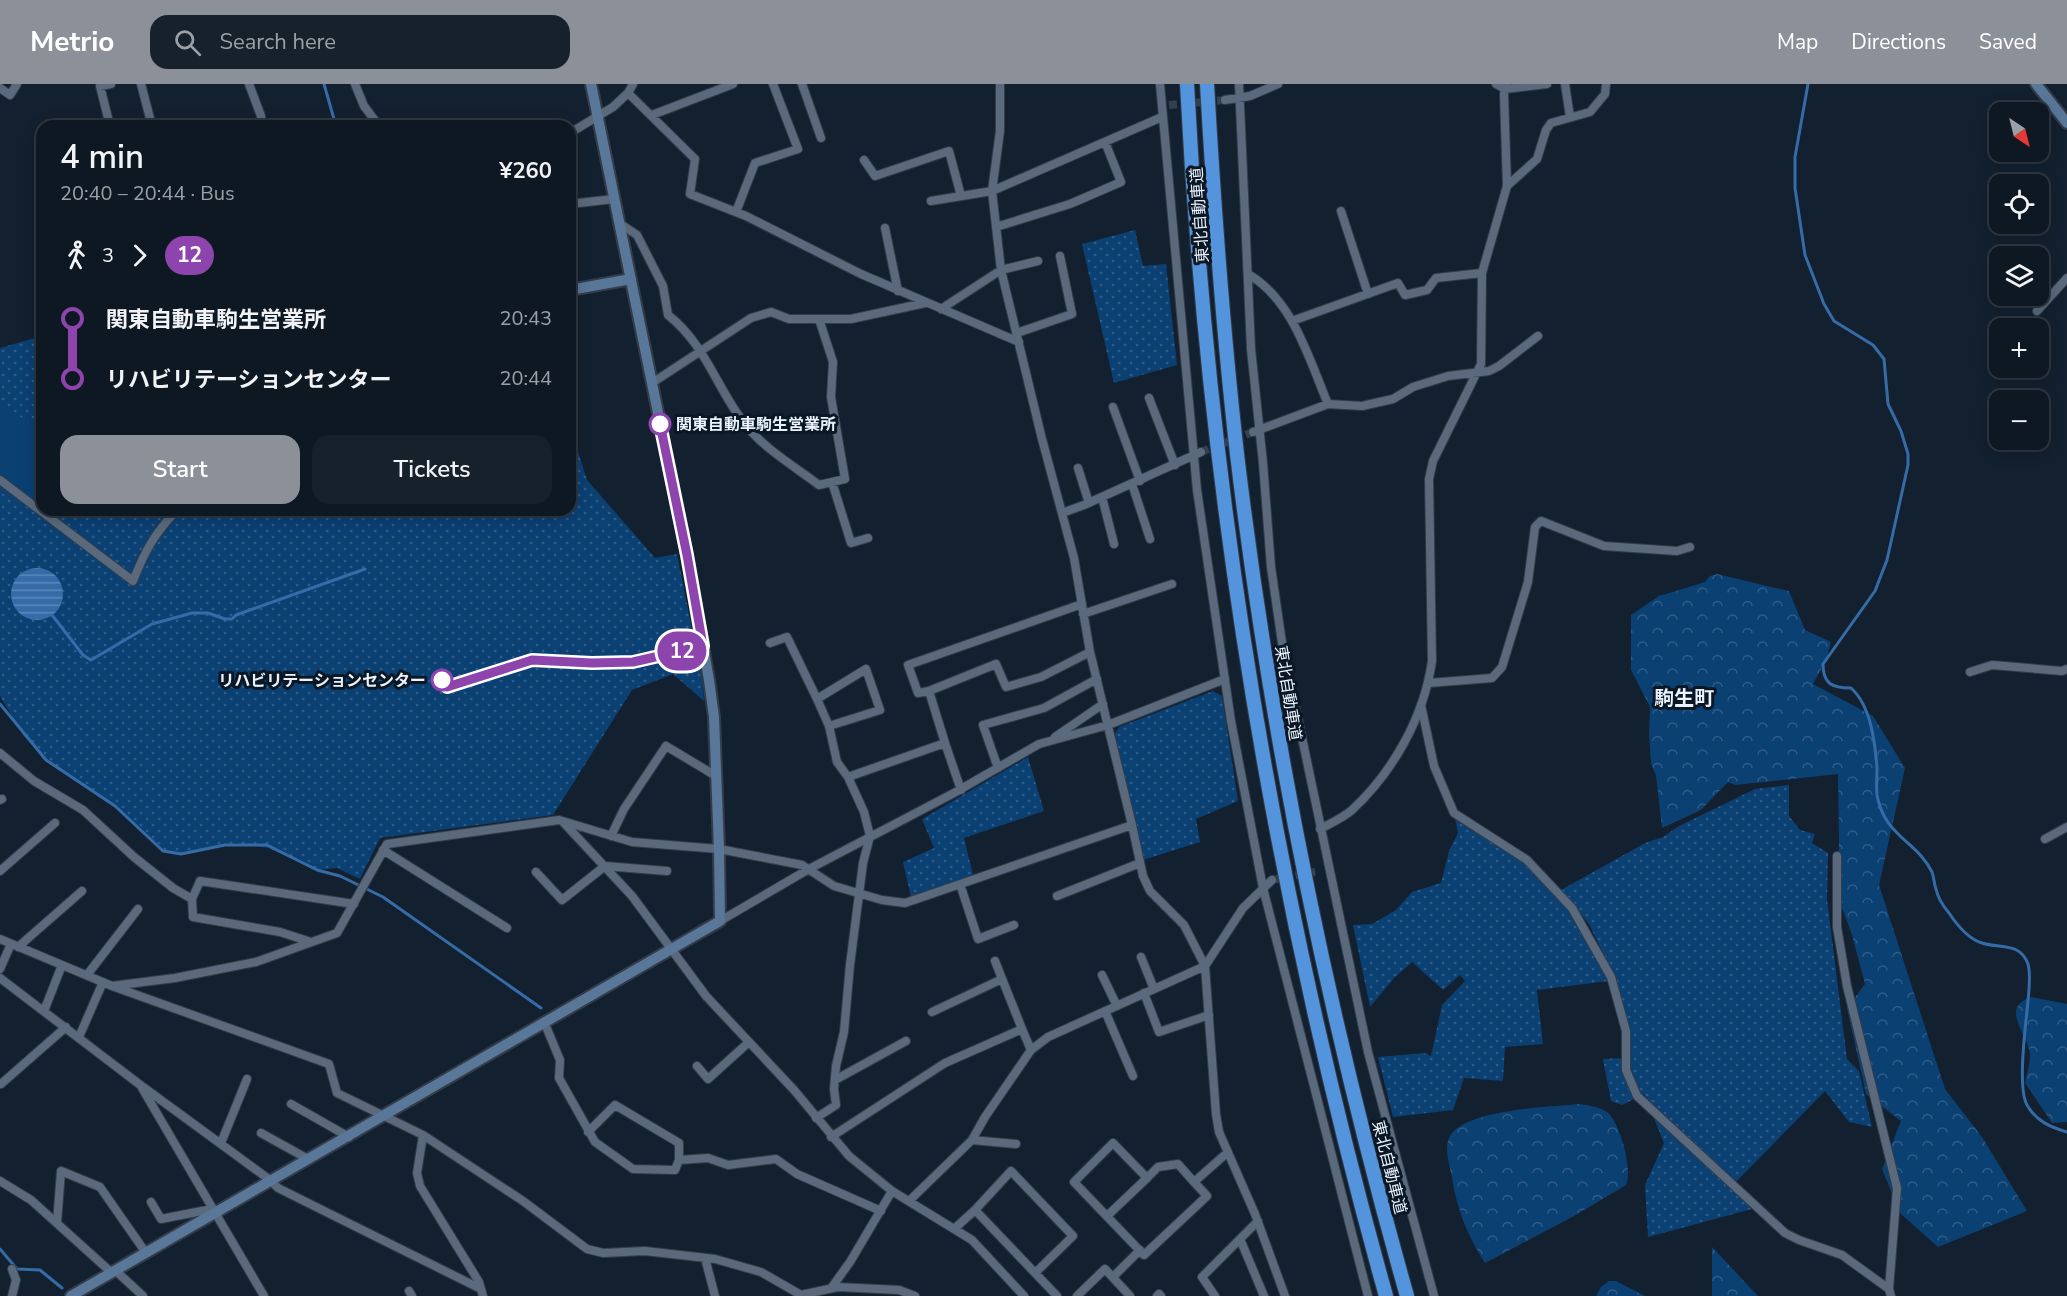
<!DOCTYPE html>
<html lang="en">
<head>
<meta charset="utf-8">
<style>
  :root { --surface:#0e1823; --page:#17212b; --text:#f1f3f6; --muted:#9ba0a6; --line:#2e3741; --accent:#8c9099 }
  body { margin:0; font-family:"Nunito Sans","Noto Sans JP",sans-serif; background:var(--page); color:var(--text); height:100vh; display:flex; flex-direction:column; font-size:22px; white-space:nowrap }
  * { box-sizing:border-box; margin:0 }
  p { font-size:20px; color:var(--muted) }
  .icon { flex:none; width:33px; height:33px; fill:none; stroke:currentColor; stroke-width:2; stroke-linecap:round; stroke-linejoin:round }
  .map { position:relative; flex:1; overflow:hidden }
  .details { position:absolute; left:36px; top:36px; width:540px; height:396px; display:flex; flex-direction:column; background:var(--surface); border-radius:18px; box-shadow:0 3px 15px #0003,0 0 0 2px var(--line) }
  .details>* { flex:none }
  .badge { padding:0 12px; border-radius:20px; font-size:21px; line-height:39px }
  .needle { width:39px; rotate:145deg }
  .controls { position:absolute; left:1989px; top:18px; display:grid; gap:12px }
  .controls a { display:grid; place-items:center; width:60px; height:60px; border-radius:12px; background:var(--surface); box-shadow:0 3px 15px #0003,0 0 0 2px var(--line); font-size:30px }
  .map>.badge { position:absolute; translate:-50% -50%; box-shadow:0 0 0 3px #fff }
  .legs { display:flex; align-items:center; gap:9px; height:66px; padding:0 24px; font-size:20px }
  .legs p { margin-inline-start:auto }
  .overview { display:flex; align-items:center; justify-content:space-between; height:102px; padding:0 24px }
  h1 { font-size:33px; font-weight:600; line-height:45px }
  .cta { display:flex; gap:12px; margin-top:auto; padding:12px 24px }
  .cta a { flex:1; height:69px; border-radius:18px; background:var(--accent); color:#fff; font-size:24px; font-weight:600; line-height:69px; text-align:center }
  .cta a+a { background:var(--page); color:var(--text) }
  ul { padding:0 24px; list-style:none }
  li { display:flex; align-items:center; gap:21px; height:60px; font-size:22px }
  li i { display:grid; place-items:center; width:9px; height:100%; margin:0 8px; background:currentColor }
  li i::after { content:''; width:15px; height:15px; margin:-8px; border:4px solid; border-radius:50%; background:var(--surface) }
  li p { margin-inline-start:auto }
  li:first-child i { background:linear-gradient(#0000 50%,currentColor 0) }
  li:last-child i { background:linear-gradient(currentColor 50%,#0000 0) }
  header { display:flex; align-items:center; gap:36px; box-sizing:border-box; height:84px; padding:0 30px; background:var(--accent); color:#fff }
  header strong { font-size:28px }
  nav { display:flex; gap:33px; margin-inline-start:auto; font-size:21px }
  .search { width:420px; height:54px; background:var(--page); display:flex; align-items:center; gap:15px; box-sizing:border-box; padding:0 21px; border-radius:18px; color:var(--muted); font-size:22px }
  .map>svg:first-child { display:block }
  .green { fill:url(#green-dots) }
  .forest { fill:url(#forest-crowns) }
  .pitch { fill:#0b4073 }
  .water { fill:url(#water-rules) }
  .lines { fill:none; stroke-linecap:round; stroke-linejoin:round }
  .stream { stroke:#356ca7; stroke-width:3 }
  .street-tunnel { stroke:#33404e; stroke-width:8; stroke-dasharray:8 4; stroke-linecap:butt }
  .street-casing { stroke:#343c4a; stroke-width:10 }
  .secondary-casing { stroke:#343c4a; stroke-width:14 }
  .highway-casing { stroke:#343c4a; stroke-width:16 }
  .street { stroke:#5a6a7c; stroke-width:8 }
  .secondary { stroke:#587799; stroke-width:10 }
  .highway { stroke:#5394dd; stroke-width:14 }
  .line-1-casing { stroke:#fff; stroke-width:14 }
  .line-1 { stroke:#8e44ad; stroke-width:9 }
  .stop-1-dot { fill:#fff; stroke:#8e44ad; stroke-width:3 }
  .labels { text-anchor:middle; stroke-width:6; stroke-linejoin:round; paint-order:stroke }
  .street-label { font-size:16px; fill:#e9f2fd; stroke:#0a1725 }
  .stop-label { font-size:16px; font-weight:bold; fill:#e9f2fd; stroke:#0a1725; text-anchor:start }
  .quarter-label { font-size:20px; font-weight:bold; fill:#e9f2fd; stroke:#0a1725 }
</style>
</head>
<body>
<header>
<strong>Metrio</strong>
<div class="search"><svg class="icon" aria-label="search" viewBox="0 0 24 24"><circle cx="10" cy="10" r="6"/><path d="M15 15l6 6"/></svg>Search here</div>
<nav><a>Map</a><a>Directions</a><a>Saved</a></nav>
</header>
<div class="map">
<svg width="2067" height="1212" viewBox="0 0 2067 1212">
  <defs>
    <pattern id="green-dots" width="8" height="8" patternUnits="userSpaceOnUse" patternTransform="scale(1.5)"><rect width="8" height="8" fill="#0b4073"/><path d="M2 2h.1M6 6h.1" fill="none" stroke="#2f5c88" stroke-width="1.8" stroke-linecap="round"/></pattern>
    <pattern id="forest-crowns" width="20" height="18" patternUnits="userSpaceOnUse" patternTransform="scale(1.5)"><rect width="20" height="18" fill="#0b4073"/><path d="M2 6a3 3 0 1 1 6 0M12 15a3 3 0 1 1 6 0" fill="none" stroke="#2f5c88"/></pattern>
    <pattern id="water-rules" width="6" height="5" patternUnits="userSpaceOnUse" patternTransform="scale(1.5)"><rect width="6" height="5" fill="#356ca7"/><path d="M0 2.5h6" fill="none" stroke="#5c89b8"/></pattern>
  </defs>
  <rect width="100%" height="100%" fill="#13202f"/>
  <!-- green -->
  <path class="green" d="M 1135,146 L 1143,182 L 1166,180 L 1177,281 L 1114,299 L 1082,160 Z
    M 42,252 L 42,426 L 570,426 L 570,342 L 587,396 L 655,474 L 677,470 L 702,596 L 704,617 L 673,590 L 632,606 L 553,731 L 380,754 L 360,795 L 337,784 L 317,786 L 268,764 L 236,759 L 181,770 L 163,767 L 115,722 L 46,676 L 23,651 L 0,612 L 0,264 Z
    M 1213,607 L 1222,612 L 1238,717 L 1196,735 L 1200,758 L 1143,776 L 1115,650 L 1119,643 Z
    M 1028,673 L 1044,727 L 964,754 L 973,791 L 911,813 L 903,778 L 934,764 L 922,735 Z
    M 1789,701 L 1789,732 L 1800,746 L 1815,750 L 1812,759 L 1828,769 L 1827,815 L 1847,975 L 1859,987 L 1872,1043 L 1849,1038 L 1825,1007 L 1731,1103 L 1752,1125 L 1648,1153 L 1645,1101 L 1664,1059 L 1644,1010 L 1622,1021 L 1611,1017 L 1603,975 L 1627,974 L 1612,888 L 1589,840 L 1561,806 L 1645,759 L 1663,753 L 1679,742 L 1755,705 Z
    M 1455,734 L 1534,783 L 1561,815 L 1609,897 L 1537,906 L 1543,960 L 1505,963 L 1503,997 L 1464,994 L 1453,1026 L 1393,1033 L 1378,973 L 1425,969 L 1431,972 L 1442,921 L 1465,897 L 1460,891 L 1443,906 L 1412,878 L 1394,894 L 1370,923 L 1353,841 L 1372,840 L 1396,826 L 1412,808 L 1441,799 L 1449,767 L 1458,749 Z"/>
  <!-- forest -->
  <path class="forest" d="M 1717,490 L 1789,507 L 1805,546 L 1831,558 L 1826,576 L 1813,600 L 1873,632 L 1905,684 L 1879,801 L 1945,1005 L 1982,1053 L 2027,1127 L 1938,1163 L 1900,1129 L 1882,1085 L 1901,1037 L 1866,1010 L 1847,924 L 1865,900 L 1852,851 L 1837,810 L 1839,758 L 1838,690 L 1735,701 L 1728,698 L 1701,726 L 1662,744 L 1656,692 L 1651,679 L 1649,651 L 1650,623 L 1631,586 L 1631,531 L 1659,512 L 1705,498 L 1710,492 Z
    M 2031,913 L 2067,920 L 2067,1038 L 2052,1039 L 2025,999 C 2027,990 2030,979 2030,970 C 2028,950 1999,924 2031,913 Z
    M 1579,1020 C 1588,1021 1599,1023 1607,1028 C 1620,1038 1633,1086 1626,1101 L 1574,1132 L 1485,1179 C 1468,1153 1457,1126 1452,1094 C 1450,1082 1444,1066 1449,1054 C 1462,1025 1550,1023 1579,1020 Z
    M 1712,1163 L 1758,1212 L 1712,1212 Z
    M 1609,1197 L 1616,1197 L 1645,1212 L 1596,1212 L 1601,1203 Z"/>
  <!-- pitch -->
  <path class="pitch" d="M 0,318 L 42,349 L 42,422 L 0,390 Z"/>
  <!-- water -->
  <path class="water" d="M11 510a26 26 0 1 1 52 0a26 26 0 1 1-52 0Z"/>
  <g class="lines">
    <!-- stream -->
    <path class="stream" d="M 324,0 L 336,42
      M 1808,0 L 1795,73 L 1795,104 L 1805,171 L 1824,220 L 1834,237 L 1873,261 L 1884,275 L 1888,320 L 1901,347 L 1908,370 L 1908,381 L 1887,476 L 1875,507 L 1823,580 C 1823,600 1832,604 1851,604 C 1871,622 1875,658 1877,684 C 1877,693 1876,702 1877,711 C 1884,752 1917,757 1932,788 C 1934,793 1934,800 1936,805 C 1938,815 1943,822 1949,829 C 1957,841 1968,855 1982,859 C 2001,865 2020,858 2028,880 C 2031,891 2029,906 2028,917 C 2026,939 2017,1003 2027,1021 C 2036,1037 2050,1043 2067,1048
      M 52,531 L 83,571 L 91,576 L 152,540 L 192,529 L 208,529 L 225,535 L 232,535 L 236,531 L 365,485
      M 0,620 L 46,676 L 115,722 L 163,767 L 181,770 L 225,761 L 267,761 L 317,786 L 340,792 L 383,813 L 541,924
      M 0,1165 L 17,1185 L 40,1186 L 62,1204"/>
    <!-- street-tunnel -->
    <path class="street-tunnel" d="M 1169,21 L 1225,16
      M 1201,368 L 1253,348
      M 1272,796 L 1318,787"/>
    <defs>
      <path id="street" d="M 141,0 L 152,42
        M 249,0 L 261,32 L 262,42
        M 355,0 L 364,22 L 379,42
        M 802,0 L 821,54
        M 1160,0 L 1197,406 L 1231,637 L 1263,804 L 1368,1212
        M 1239,0 L 1251,265 L 1263,379 L 1271,483 L 1288,600 L 1296,625 L 1368,968 L 1434,1212
        M 1496,0 L 1505,5 L 1547,0
        M 1565,0 L 1570,33
        M 0,4 L 10,11 L 17,0
        M 628,9 L 633,0
        M 1225,16 L 1250,12 L 1278,0
        M 652,31 L 733,0
        M 110,42 L 100,2 L 111,0
        M 570,49 L 613,23 L 628,9 L 695,75 L 690,110 L 746,132 L 861,190 L 1019,258
        M 864,76 L 875,92 L 949,67 L 961,112
        M 1507,102 L 1537,75 L 1546,46 L 1551,39 L 1590,28 L 1605,10 L 1606,0
        M 931,117 L 992,107 L 1162,33
        M 570,120 L 614,115
        M 1341,127 L 1368,210
        M 736,128 L 755,79 L 798,65 L 773,0
        M 619,139 L 637,151 L 663,202 L 668,231 C 706,261 716,303 744,339 C 763,364 794,382 819,401 L 845,395 L 831,313 L 833,278 L 819,235
        M 996,143 L 1070,120 L 1121,98 L 1105,58
        M 885,144 L 898,207
        M 1248,190 C 1293,216 1309,275 1328,320
        M 941,225 L 1001,186 L 1038,177
        M 2037,227 L 2067,194
        M 1292,237 L 1398,199 L 1405,211 L 1427,206 L 1436,194 L 1482,189
        M 1017,249 L 1072,230 L 1060,172
        M 652,299 L 751,234 L 771,228 L 789,235 L 851,235 L 925,219
        M 1149,314 L 1175,381
        M 1113,323 L 1140,397
        M 1253,348 L 1328,320 L 1362,322 L 1393,315 L 1413,303 L 1448,292 L 1489,287 L 1499,282 L 1538,252
        M 1078,384 L 1089,419
        M 0,396 L 133,497 C 145,467 154,450 177,426
        M 832,398 L 851,459 L 868,454
        M 1132,400 L 1150,455
        M 1102,413 L 1114,460
        M 1062,429 L 1084,421 L 1201,368
        M 1082,520 L 908,581 L 918,609 L 929,607 L 996,580 L 1006,603 L 1041,593 L 1090,568
        M 1083,530 L 1172,500
        M 770,559 L 787,553 L 817,615
        M 542,576 L 592,579 L 633,578 L 703,563
        M 1970,588 L 1992,581 L 2062,587 L 2067,585
        M 1429,599 L 1492,594 L 1502,583 L 1528,498 L 1535,443 L 1541,437 L 1604,462 L 1677,467 L 1690,463
        M 929,607 L 945,659
        M 1421,621 L 1434,682 L 1454,729 L 1527,776 L 1572,824 L 1611,893 L 1626,947 L 1626,986 L 1637,1012 L 1785,1149 L 1799,1156 L 1842,1171 L 1889,1205
        M 1055,653 L 1103,620
        M 0,669 L 34,697 L 83,726 L 134,773 L 173,804 L 192,815
        M 998,684 L 983,641 L 1044,624 L 1097,595
        M 848,693 L 945,659 L 961,706
        M 0,716 L 2,715
        M 564,739 L 632,812 L 706,912 L 794,1006 L 849,1072 L 892,1107 L 972,1156 L 1024,1212
        M 1132,741 L 1143,792 L 1150,807 L 1184,841 L 1205,882 L 1216,1030 L 1219,1048 L 1255,1130 L 1285,1212
        M 1320,745 C 1331,739 1343,734 1352,726 C 1393,688 1424,633 1432,577 L 1429,395 L 1433,377 L 1481,280 L 1482,189 L 1507,102 L 1504,10 L 1506,0
        M 611,752 L 624,725 L 666,662 L 716,692
        M 2045,755 L 2067,743
        M 383,766 L 507,844
        M 1837,772 L 1837,843 L 1847,902 L 1897,1104 L 1889,1205 L 1891,1212
        M 0,787 L 55,739
        M 536,788 L 562,816 L 605,782 L 667,787
        M 960,800 L 978,855 L 1014,841
        M 1057,812 L 1140,779
        M 720,837 L 809,785 L 954,709 L 1039,660 L 1108,641 L 1225,595
        M 0,855 L 112,902 L 329,980 L 337,1009 L 423,1051 L 523,1117 L 587,1165 L 603,1169 L 645,1167 L 715,1175 L 761,1188 L 801,1211 L 838,1203 L 899,1206 L 915,1212
        M 311,858 L 280,848 L 193,833 L 192,815 L 200,797 L 354,820
        M 18,863 L 82,807
        M 1141,873 L 1154,905
        M 995,877 L 1022,945
        M 0,885 L 11,860
        M 87,891 L 138,825
        M 1102,891 L 1117,922
        M 0,894 L 139,1000 L 270,1096 L 278,1104 L 481,1205 L 483,1212
        M 112,902 L 175,894 L 256,878 L 337,849 L 387,760 L 559,736 L 632,758 L 719,765 L 802,781 L 834,802 L 882,816 L 905,819 L 1132,741 L 1090,568 L 1074,474 L 1042,355 L 1001,186 L 992,107 L 1000,47 L 1000,0
        M 1144,909 L 1159,948 L 1209,931
        M 44,927 L 62,881
        M 1105,927 L 1133,992
        M 932,928 L 1002,895
        M 545,940 L 560,976 L 559,994 L 595,1058 L 633,1085 L 675,1086 L 679,1076 L 679,1059 L 615,1021 L 588,1048
        M 79,953 L 103,898
        M 697,982 L 708,995 L 749,958
        M 835,996 L 906,957
        M 1,1000 L 66,943
        M 142,1004 L 264,1212
        M 291,1020 L 349,1053
        M 816,1034 L 836,1021 L 834,1005 L 836,982 L 844,948 L 850,881 L 863,779 L 870,752 L 864,728 L 848,693 L 837,678 L 829,642 L 817,615 L 866,585 L 880,626 L 829,642
        M 261,1049 L 308,1075
        M 423,1051 L 417,1089 L 420,1102 L 479,1198 L 481,1205
        M 831,1053 L 945,979 L 1022,945 L 1031,966 L 1048,953 L 1205,882 L 1243,824 L 1272,796
        M 972,1056 L 1016,1060
        M 221,1059 L 247,995
        M 679,1076 L 708,1074 L 728,1081 L 776,1075 L 797,1090 L 881,1127
        M 0,1097 L 31,1116 L 112,1189
        M 1194,1098 L 1178,1080 L 1158,1083 L 1147,1094 L 1113,1059 L 1074,1098 L 1144,1171 L 1207,1112 L 1194,1098 L 1228,1068
        M 909,1117 L 972,1056 L 985,1033 L 1031,966
        M 151,1118 L 161,1135 L 212,1125
        M 1107,1132 L 1147,1094
        M 57,1139 L 61,1087 L 100,1103 L 146,1169
        M 954,1145 L 975,1126
        M 1240,1155 L 1264,1212
        M 705,1174 L 715,1212
        M 12,1185 L 16,1196 L 12,1212
        M 116,1187 L 143,1212
        M 1035,1189 L 1073,1152 L 1011,1087 L 975,1126 L 1057,1212
        M 1113,1193 L 1140,1166
        M 832,1203 L 850,1178 L 892,1107
        M 409,1207 L 412,1212
        M 1077,1212 L 1105,1185 L 1130,1212
        M 1157,1212 L 1159,1210 L 1161,1212
        M 1215,1212 L 1202,1193 L 1258,1137"/>
      <path id="secondary" d="M 2036,0 L 2067,39
        M 570,206 L 631,195
        M 71,1212 L 720,837 L 719,765 L 714,633 L 709,596 L 687,471 L 591,0"/>
      <path id="highway" d="M 1187,0 C 1208,411 1275,816 1386,1212
        M 1207,0 C 1214,123 1223,247 1237,370 C 1271,654 1329,937 1407,1212"/>
    </defs>
    <!-- street casing -->
    <use href="#street" class="street-casing"/>
    <!-- secondary casing -->
    <use href="#secondary" class="secondary-casing"/>
    <!-- highway casing -->
    <use href="#highway" class="highway-casing"/>
    <!-- street -->
    <use href="#street" class="street"/>
    <!-- secondary -->
    <use href="#secondary" class="secondary"/>
    <!-- highway -->
    <use href="#highway" class="highway"/>
  </g>
  <g class="lines">
    <defs>
      <path id="line-1" d="M 442,596 L 447,603 L 532,576 L 592,579 L 633,578 L 703,562 L 687,471 L 660,340"/>
    </defs>
    <!-- line-1 casing -->
    <use href="#line-1" class="line-1-casing"/>
    <!-- line-1 -->
    <use href="#line-1" class="line-1"/>
  </g>
  <!-- markers -->
  <g class="stop-1-dot">
    <circle cx="660" cy="340" r="10"/>
    <circle cx="442" cy="596" r="10"/>
  </g>
  <g class="labels">
    <!-- street labels -->
    <g class="street-label">
      <text transform="translate(1199 131) rotate(-94)" y="6">東北自動車道</text>
      <text transform="translate(1289 609) rotate(81)" y="6">東北自動車道</text>
      <text transform="translate(1390 1083) rotate(76)" y="6">東北自動車道</text>
    </g>
    <!-- stop labels -->
    <g class="stop-label">
      <text x="676" y="346">関東自動車駒生営業所</text>
      <text x="426" y="602" text-anchor="end">リハビリテーションセンター</text>
    </g>
    <!-- quarter labels -->
    <g class="quarter-label">
      <text x="1684" y="621">駒生町</text>
    </g>
  </g>
</svg>
<div class="controls">
<a><svg class="needle" viewBox="-14 -14 28 28"><path d="M0-13l5 13h-10z" fill="#e53935"/><path d="M0 13l5-13h-10z" fill="#9ba0a6"/></svg></a>
<a><svg class="icon" aria-label="locate" viewBox="0 0 24 24"><circle cx="12" cy="12" r="6"/><path d="M12 2v4M12 18v4M2 12h4M18 12h4"/></svg></a>
<a><svg class="icon" aria-label="layers" viewBox="0 0 24 24"><path d="M12 4l9 5-9 5-9-5zM3 14l9 5 9-5"/></svg></a>
<a>+</a>
<a>−</a>
</div>
<b class="badge" style="left:682px;top:567px;background:#8e44ad;color:#fff">12</b>
<section class="details">
<div class="overview"><div><h1>4 min</h1><p>20:40 – 20:44 · Bus</p></div><b>¥260</b></div>
<div class="legs"><svg class="icon" aria-label="walk" viewBox="0 0 24 24"><circle cx="13" cy="4" r="2"/><path d="M13 8l-2 6 4 7M11 14l-3 7M7 12l3-4h3l4 4"/></svg>3<svg class="icon" aria-label="forward" viewBox="0 0 24 24"><path d="M9 5l7 7-7 7"/></svg><b class="badge" style="background:#8e44ad;color:#fff">12</b></div>
<ul>
<li><i style="color:#8e44ad"></i><b>関東自動車駒生営業所</b><p>20:43</p></li>
<li><i style="color:#8e44ad"></i><b>リハビリテーションセンター</b><p>20:44</p></li>
</ul>
<div class="cta"><a>Start</a><a>Tickets</a></div>
</section>
</div>
</body>
</html>
